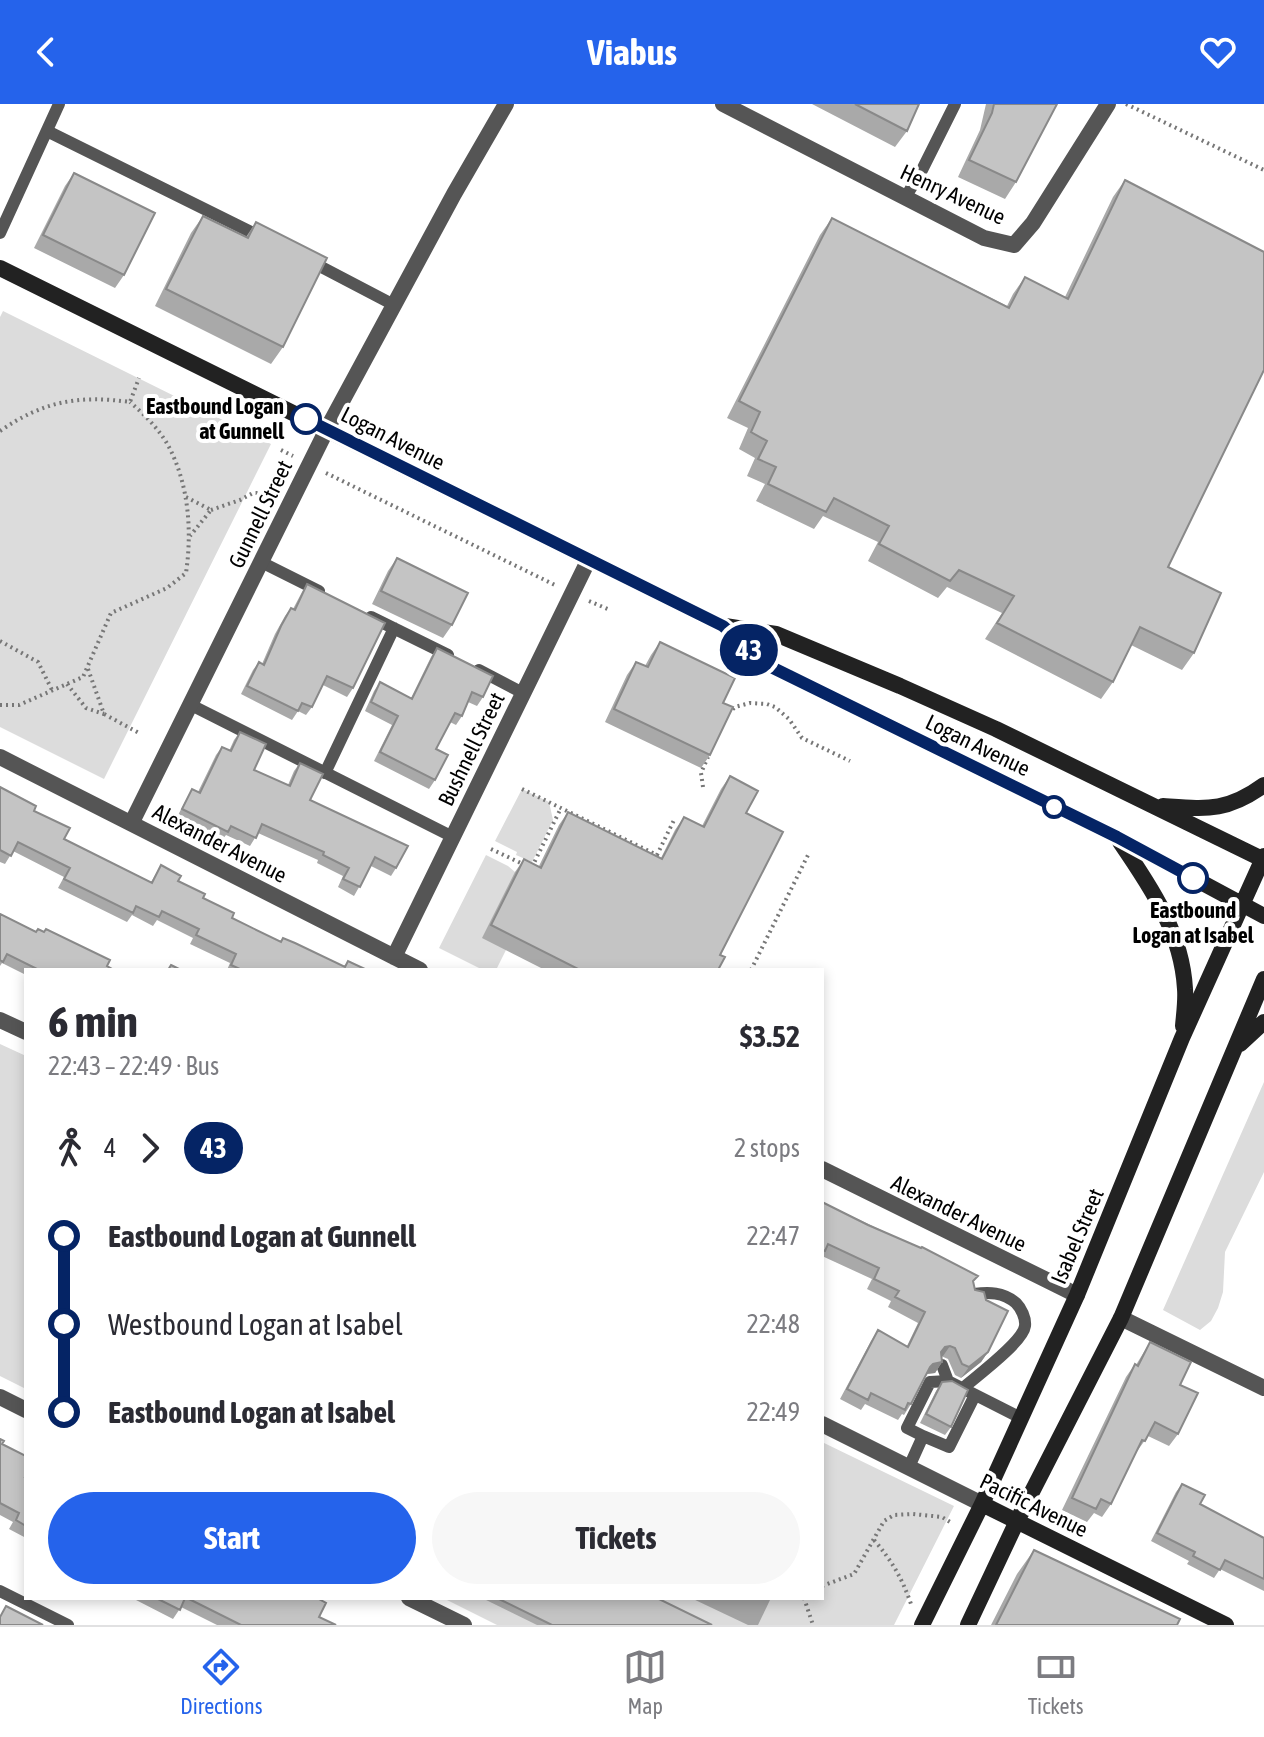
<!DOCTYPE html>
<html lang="en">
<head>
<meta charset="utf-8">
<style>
  :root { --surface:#fff; --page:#f7f7f7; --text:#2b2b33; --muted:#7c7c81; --line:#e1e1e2; --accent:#2563eb }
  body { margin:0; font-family:"Asap Condensed",sans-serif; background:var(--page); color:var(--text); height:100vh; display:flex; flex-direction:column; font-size:30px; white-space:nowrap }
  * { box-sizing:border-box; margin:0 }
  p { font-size:26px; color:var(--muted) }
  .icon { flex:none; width:44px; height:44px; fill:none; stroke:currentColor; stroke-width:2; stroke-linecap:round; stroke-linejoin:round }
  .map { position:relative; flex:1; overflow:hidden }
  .side { position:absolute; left:24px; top:864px; width:800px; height:632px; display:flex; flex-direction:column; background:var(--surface); border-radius:0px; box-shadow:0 4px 12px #0003 }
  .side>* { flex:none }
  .badge { padding:0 16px; border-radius:26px; font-size:28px; line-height:52px }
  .map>.badge { position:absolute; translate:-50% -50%; box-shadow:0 0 0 4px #fff }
  .legs { display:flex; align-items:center; gap:12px; height:88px; padding:0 24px; font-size:26px }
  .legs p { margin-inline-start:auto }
  .head { display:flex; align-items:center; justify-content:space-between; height:136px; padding:0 24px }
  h1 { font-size:44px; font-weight:700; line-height:60px }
  .action { display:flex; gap:16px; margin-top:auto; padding:16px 24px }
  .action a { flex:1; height:92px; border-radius:48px; background:var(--accent); color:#fff; font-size:32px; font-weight:700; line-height:92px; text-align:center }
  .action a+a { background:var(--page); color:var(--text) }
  ul { padding:0 24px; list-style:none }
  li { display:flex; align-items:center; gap:28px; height:88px; font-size:30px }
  li i { display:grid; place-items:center; width:12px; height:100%; margin:0 10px; background:currentColor }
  li i::after { content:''; width:20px; height:20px; margin:-10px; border:6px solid; border-radius:50%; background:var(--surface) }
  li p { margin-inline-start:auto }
  li:first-child i { background:linear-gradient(#0000 50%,currentColor 0) }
  li:last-child i { background:linear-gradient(currentColor 50%,#0000 0) }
  header { display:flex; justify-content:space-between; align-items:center; height:104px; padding:0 24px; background:var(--accent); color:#fff; font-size:36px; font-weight:700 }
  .dock { display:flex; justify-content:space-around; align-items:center; height:112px; border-top:2px solid var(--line); background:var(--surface); font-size:22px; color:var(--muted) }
  .dock a { display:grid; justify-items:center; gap:4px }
  .dock .active { color:var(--accent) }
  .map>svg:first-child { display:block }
  .green { fill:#dcdcdc }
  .water { fill:#a3a3a3 }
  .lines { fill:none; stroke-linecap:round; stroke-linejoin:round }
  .path { stroke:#777; stroke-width:4; stroke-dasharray:2 4; stroke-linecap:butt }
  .lane { stroke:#555; stroke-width:12 }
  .street { stroke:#555; stroke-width:16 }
  .secondary { stroke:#222; stroke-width:16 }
  .wall { fill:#a9a9a9 }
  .shaded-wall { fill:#898989 }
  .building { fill:#c4c4c4; stroke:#898989; stroke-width:2 }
  .line-1-casing { stroke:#fff; stroke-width:18 }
  .line-1 { stroke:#052465; stroke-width:12 }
  .stop-1-dot { fill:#fff; stroke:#052465; stroke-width:4 }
  .labels { text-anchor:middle; stroke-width:8; stroke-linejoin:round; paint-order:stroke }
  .street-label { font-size:22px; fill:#000; stroke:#fff }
  .stop-label { font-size:22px; font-weight:bold; fill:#000; stroke:#fff; text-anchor:end }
</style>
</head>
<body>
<header><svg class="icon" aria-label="back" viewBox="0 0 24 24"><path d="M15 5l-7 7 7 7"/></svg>Viabus<svg class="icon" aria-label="heart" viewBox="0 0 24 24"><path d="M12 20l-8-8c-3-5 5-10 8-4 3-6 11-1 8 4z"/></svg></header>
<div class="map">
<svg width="1264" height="1521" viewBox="0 0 1264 1521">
  <rect width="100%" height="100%" fill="#fff"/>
  <!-- green -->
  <path class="green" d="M 3,207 L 271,340 L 104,675 L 0,623 L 0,213 Z
    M 522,685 L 549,698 L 553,716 L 532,758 L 516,751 L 517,748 L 495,737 Z
    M 486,751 L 508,762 L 515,768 L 506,846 L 496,866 L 483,866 L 439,844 Z
    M 0,940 L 26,952 L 26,1285 L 0,1272 Z
    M 1264,978 L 1264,1068 L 1225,1148 L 1223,1188 L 1218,1204 L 1211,1217 L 1200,1226 L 1163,1206 Z
    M 822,1338 L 954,1402 L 894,1521 L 497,1521 L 443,1494 L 822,1494 Z"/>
  <!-- water -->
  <path class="water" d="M 691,1494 L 767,1494 L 770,1496 L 758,1521 L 748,1521 Z"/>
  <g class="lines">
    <!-- path -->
    <path class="path" d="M 1126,0 L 1264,66
      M 0,327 C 44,297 78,291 130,298 L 139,274
      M 281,346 L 293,352
      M 326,369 L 555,481
      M 186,393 L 211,406 L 190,432
      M 211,406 L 240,396 L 253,389 L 260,389
      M 589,497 L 610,506
      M 0,537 L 38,558 L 52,586
      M 88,565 L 104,610 L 139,629
      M 67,580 L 86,604 L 104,610
      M 0,601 L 19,601 L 83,573 L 111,509 L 167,484 L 186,469 C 192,428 189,383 170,345 C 161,327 145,311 130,298
      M 728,607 L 730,608 L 735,603 L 750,599 L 767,600 L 775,603 L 789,615 L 802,634 L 850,657
      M 703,683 L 701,669 L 708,653
      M 522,685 L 657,751 L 674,716
      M 491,745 L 525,761
      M 532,763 L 561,704
      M 751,866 L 809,749
      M 874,1436 C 892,1457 902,1474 911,1500
      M 822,1482 L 854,1470 L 884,1417 L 894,1411 L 913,1410 L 942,1413 L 950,1418
      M 804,1494 L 813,1521"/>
    <!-- lane -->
    <path class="lane" d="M 47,27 L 263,134
      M 905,94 L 922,66 L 955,0
      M 0,129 L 59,0
      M 308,156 L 394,201
      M 261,458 L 319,487
      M 371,513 L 448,551
      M 479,566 L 523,589
      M 191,601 L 453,733
      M 325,669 L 394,524
      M 942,1261 L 948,1277
      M 963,1284 C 977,1272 1023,1238 1025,1222 C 1026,1214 1021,1204 1016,1199 C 1003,1188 989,1188 974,1190
      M 923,1332 L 907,1324 L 930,1278 L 948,1277 L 1021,1314
      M 909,1363 L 923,1332 L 949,1343 L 975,1291
      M 0,1487 L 68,1521"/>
    <!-- street -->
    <path class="street" d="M 723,0 L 984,134 L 1014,141 L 1033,119 L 1108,0
      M 0,653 L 420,866
      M 132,718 L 327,325 L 454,90 L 506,0
      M 394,853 L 589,455
      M 0,916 L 26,928
      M 822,1065 L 1077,1191
      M 1121,1214 L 1264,1284
      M 0,1293 L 26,1306
      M 822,1320 L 982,1400
      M 409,1494 L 464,1521"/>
    <!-- secondary -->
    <path class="secondary" d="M 0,164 L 723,522 L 767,561 L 1117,733 L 1264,812
      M 725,522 L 776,530 L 900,582 L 996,625 L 1264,756
      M 1163,702 C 1207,705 1227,708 1264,681
      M 1120,738 C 1151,783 1182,829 1185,885 C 1186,897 1184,910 1183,922
      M 1240,940 L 1264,918
      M 982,1400 L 1226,1521
      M 922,1521 L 982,1400 L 1077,1191 L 1182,934 L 1264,752
      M 968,1521 L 1017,1417 L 1121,1214 L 1264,875"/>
  </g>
  <!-- wall -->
  <path class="wall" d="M 812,0 L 919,0 L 907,27 L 895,43 Z
    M 986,0 L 1057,0 L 1016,78 L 1005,95 L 958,73 L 980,26 Z
    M 74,69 L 124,171 L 115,184 L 34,144 L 65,82 Z
    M 1125,76 L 1168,463 L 1194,549 L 1182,566 L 1131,541 L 1113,578 L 1101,595 L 985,535 L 1002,509 L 947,483 L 938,494 L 868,457 L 878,438 L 823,412 L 814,425 L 756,397 L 765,380 L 747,372 L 755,354 L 739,345 L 748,324 L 727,314 L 820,131 L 832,114 L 1007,202 L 1013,190 L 1025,173 L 1065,193 L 1113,93 Z
    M 203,112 L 246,133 L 256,118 L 283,243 L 271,260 L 155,202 L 191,129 Z
    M 397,454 L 452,521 L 443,534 L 372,500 L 388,467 Z
    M 307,480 L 353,584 L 347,593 L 323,581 L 312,603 L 306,611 L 298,607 L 292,616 L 241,590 L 253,566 L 259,558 L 262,560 L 275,530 L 285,512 L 291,504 L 293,505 L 302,488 Z
    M 660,538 L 723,599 L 710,651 L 701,664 L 605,618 L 627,571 L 636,558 L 645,562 L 651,551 Z
    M 437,544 L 483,593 L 477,602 L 468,598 L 462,612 L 456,621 L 450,618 L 436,645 L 435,676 L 429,685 L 374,657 L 392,621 L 365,607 L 374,587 L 380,578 L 411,594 L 431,553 Z
    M 240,628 L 254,666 L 288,681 L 294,667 L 300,659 L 310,696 L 396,764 L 391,772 L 371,762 L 354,792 L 338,783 L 343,772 L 317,759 L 318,756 L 258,729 L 250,742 L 226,731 L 222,736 L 177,713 L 187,694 L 192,685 L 198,688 L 216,651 L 222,643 L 229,647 L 234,636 Z
    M 730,672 L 746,709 L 718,866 L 545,866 L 482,834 L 515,768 L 524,755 L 539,762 L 559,721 L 568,708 L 661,754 L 675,726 L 684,713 L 702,722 L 721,685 Z
    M 0,683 L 34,707 L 64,735 L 151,778 L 161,761 L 178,777 L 232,814 L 280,838 L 283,834 L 344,863 L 348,857 L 367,866 L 227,866 L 230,859 L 190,840 L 193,834 L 157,816 L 153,822 L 132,811 L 127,818 L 58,784 L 64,773 L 13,747 L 5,760 L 0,758 Z
    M 0,810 L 107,862 L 114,866 L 26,866 L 26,871 L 2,859 L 0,862 Z
    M 822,1098 L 978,1172 L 973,1178 L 988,1248 L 981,1258 L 961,1274 L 955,1271 L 948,1255 L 941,1252 L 942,1258 L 935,1269 L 926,1270 L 911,1300 L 904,1311 L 902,1310 L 898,1316 L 865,1300 L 861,1306 L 840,1295 L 871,1237 L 878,1226 L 907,1242 L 918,1219 L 888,1203 L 891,1197 L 867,1185 L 872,1175 L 822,1152 Z
    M 1150,1238 L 1180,1281 L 1178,1330 L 1169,1342 L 1148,1332 L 1135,1350 L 1111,1400 L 1102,1413 L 1094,1409 L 1087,1418 L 1062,1406 L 1126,1273 L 1135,1260 L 1136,1261 Z
    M 942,1278 L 951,1323 L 945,1331 L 920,1319 L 936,1287 Z
    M 0,1335 L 26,1373 L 26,1434 L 9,1425 L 13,1418 L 0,1411 Z
    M 1182,1380 L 1200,1400 L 1264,1434 L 1264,1487 L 1220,1465 L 1214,1474 L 1187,1460 L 1189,1457 L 1151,1437 L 1176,1388 Z
    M 1034,1446 L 1177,1521 L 991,1521 L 1017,1470 Z
    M 137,1494 L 317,1494 L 319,1513 L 336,1521 L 217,1521 L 181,1503 L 173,1515 L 136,1496 Z
    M 482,1494 L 657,1494 L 712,1521 L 537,1521 Z"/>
  <!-- shaded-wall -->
  <path class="shaded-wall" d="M 950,1242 L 943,1252 L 938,1253 L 945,1243 Z
    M 988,1248 L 981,1258 L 961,1274 L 969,1263 Z
    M 942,1258 L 935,1269 L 926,1270 L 933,1260 Z"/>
  <!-- building -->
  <path class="building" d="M 855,0 L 919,0 L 907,27 Z
    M 994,0 L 1057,0 L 1016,78 L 969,56 L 992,9 Z
    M 74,69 L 155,109 L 124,171 L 43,131 Z
    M 1125,76 L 1264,148 L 1264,266 L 1168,463 L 1221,489 L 1194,549 L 1140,523 L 1113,578 L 997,519 L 1014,492 L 959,466 L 950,477 L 879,440 L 889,422 L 834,394 L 826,408 L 768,380 L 776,363 L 758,355 L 767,337 L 751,328 L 760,308 L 739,297 L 832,114 L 1009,204 L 1025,173 L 1068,195 Z
    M 203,112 L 248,134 L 256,118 L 327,154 L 283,243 L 166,185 Z
    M 397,454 L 468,489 L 452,521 L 381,487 Z
    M 307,480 L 385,519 L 353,584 L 327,572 L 312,603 L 302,599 L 298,607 L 247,582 L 259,558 L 264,561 L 281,522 L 291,504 L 295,506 Z
    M 660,538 L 735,574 L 723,599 L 733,603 L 710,651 L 614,605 L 636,558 L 648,563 Z
    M 437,544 L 493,572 L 483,593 L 472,588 L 462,612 L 455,609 L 436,645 L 448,651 L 435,676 L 380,648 L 398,612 L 371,598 L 380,578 L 412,595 Z
    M 240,628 L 266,640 L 254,666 L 290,682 L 300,659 L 323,670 L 310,696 L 408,742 L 396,764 L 375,753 L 360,783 L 343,775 L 349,764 L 323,751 L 324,748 L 262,720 L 256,734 L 231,722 L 228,728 L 182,705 L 192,685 L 200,689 L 222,643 L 231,647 Z
    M 730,672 L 758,687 L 746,709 L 783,728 L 720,851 L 725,853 L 718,866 L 580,866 L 491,821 L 524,755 L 541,764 L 568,708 L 662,755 L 684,713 L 704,723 Z
    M 0,683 L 36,702 L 34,707 L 70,724 L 64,735 L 152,779 L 161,761 L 181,772 L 178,777 L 205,790 L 203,794 L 234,809 L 232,814 L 281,838 L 283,834 L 295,839 L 345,863 L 348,857 L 367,866 L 242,866 L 231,861 L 236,850 L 196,831 L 199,825 L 162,807 L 159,813 L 136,802 L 133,809 L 64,775 L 70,764 L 18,738 L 11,752 L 0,746 Z
    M 0,810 L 36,828 L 38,825 L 44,828 L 46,825 L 110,856 L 107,862 L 114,866 L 39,866 L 7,850 L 3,858 L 0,856 Z
    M 171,861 L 181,866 L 168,866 Z
    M 822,1098 L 868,1121 L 921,1144 L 922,1143 L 978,1172 L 973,1177 L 975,1186 L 984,1188 L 986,1196 L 1008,1207 L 988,1248 L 969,1263 L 962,1260 L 955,1244 L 950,1242 L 945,1243 L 941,1248 L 942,1258 L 933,1260 L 930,1263 L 911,1300 L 908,1299 L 905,1306 L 871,1289 L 868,1296 L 847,1285 L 878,1226 L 908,1243 L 925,1208 L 895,1193 L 899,1187 L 874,1175 L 879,1164 L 828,1140 L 825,1147 L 822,1146 Z
    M 1150,1238 L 1191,1258 L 1180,1281 L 1198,1289 L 1178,1330 L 1155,1318 L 1145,1337 L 1142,1336 L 1111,1400 L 1101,1395 L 1096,1405 L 1072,1394 L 1135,1260 L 1138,1262 Z
    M 952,1277 L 968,1286 L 951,1323 L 926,1310 L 942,1278 Z
    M 0,1335 L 4,1337 L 2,1340 L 26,1352 L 26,1370 L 25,1373 L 26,1373 L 26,1422 L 16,1416 L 19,1409 L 0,1399 Z
    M 1182,1380 L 1205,1391 L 1200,1400 L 1264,1434 L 1264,1475 L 1225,1456 L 1220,1466 L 1193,1452 L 1195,1448 L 1157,1429 Z
    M 1034,1446 L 1180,1515 L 1177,1521 L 996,1521 Z
    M 156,1494 L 185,1494 L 180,1506 Z
    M 187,1494 L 317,1494 L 326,1499 L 319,1513 L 336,1521 L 241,1521 Z
    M 497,1494 L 657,1494 L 712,1521 L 552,1521 Z
    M 6,1502 L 43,1521 L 0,1521 L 0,1513 Z"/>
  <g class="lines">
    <defs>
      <path id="line-1" d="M 306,315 L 723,522 L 767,561 L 1117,733 L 1193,774"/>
    </defs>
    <!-- line-1 casing -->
    <use href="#line-1" class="line-1-casing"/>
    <!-- line-1 -->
    <use href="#line-1" class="line-1"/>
  </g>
  <!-- markers -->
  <g class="stop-1-dot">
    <circle cx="306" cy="315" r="14"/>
    <circle cx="1054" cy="703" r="10"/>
    <circle cx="1193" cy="774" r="14"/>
  </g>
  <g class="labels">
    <!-- street labels -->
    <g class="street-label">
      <text transform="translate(953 90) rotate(25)" y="8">Henry Avenue</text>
      <text transform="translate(393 334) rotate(27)" y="8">Logan Avenue</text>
      <text transform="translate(260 410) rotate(-64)" y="8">Gunnell Street</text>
      <text transform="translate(978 641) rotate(26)" y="8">Logan Avenue</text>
      <text transform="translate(471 645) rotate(-64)" y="8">Bushnell Street</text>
      <text transform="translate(220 739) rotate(27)" y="8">Alexander Avenue</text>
      <text transform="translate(959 1109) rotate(26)" y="8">Alexander Avenue</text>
      <text transform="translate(1077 1132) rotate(-67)" y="8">Isabel Street</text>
      <text transform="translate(1034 1401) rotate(26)" y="8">Pacific Avenue</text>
    </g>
    <!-- stop labels -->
    <g class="stop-label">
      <text x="284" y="310">Eastbound Logan<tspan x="284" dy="25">at Gunnell</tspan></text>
      <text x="1193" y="814" text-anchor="middle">Eastbound<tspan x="1193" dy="25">Logan at Isabel</tspan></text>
    </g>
  </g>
</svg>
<b class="badge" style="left:749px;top:546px;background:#052465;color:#fff">43</b>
<section class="side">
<div class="head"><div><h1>6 min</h1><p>22:43 – 22:49 · Bus</p></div><b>$3.52</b></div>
<div class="legs"><svg class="icon" aria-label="walk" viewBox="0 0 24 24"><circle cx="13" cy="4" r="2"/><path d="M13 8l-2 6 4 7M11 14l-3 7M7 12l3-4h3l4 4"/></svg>4<svg class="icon" aria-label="forward" viewBox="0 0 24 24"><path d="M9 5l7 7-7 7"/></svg><b class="badge" style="background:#052465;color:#fff">43</b><p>2 stops</p></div>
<ul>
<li><i style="color:#052465"></i><b>Eastbound Logan at Gunnell</b><p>22:47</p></li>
<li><i style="color:#052465"></i><span>Westbound Logan at Isabel</span><p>22:48</p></li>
<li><i style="color:#052465"></i><b>Eastbound Logan at Isabel</b><p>22:49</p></li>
</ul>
<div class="action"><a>Start</a><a>Tickets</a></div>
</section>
</div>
<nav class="dock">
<a class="active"><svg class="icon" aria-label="directions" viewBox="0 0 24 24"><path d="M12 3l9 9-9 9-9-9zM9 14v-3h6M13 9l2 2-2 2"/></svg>Directions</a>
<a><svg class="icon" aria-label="map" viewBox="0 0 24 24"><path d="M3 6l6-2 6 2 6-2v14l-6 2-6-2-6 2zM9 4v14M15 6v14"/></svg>Map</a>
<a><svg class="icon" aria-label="tickets" viewBox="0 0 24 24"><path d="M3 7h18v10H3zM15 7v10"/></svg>Tickets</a>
</nav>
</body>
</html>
